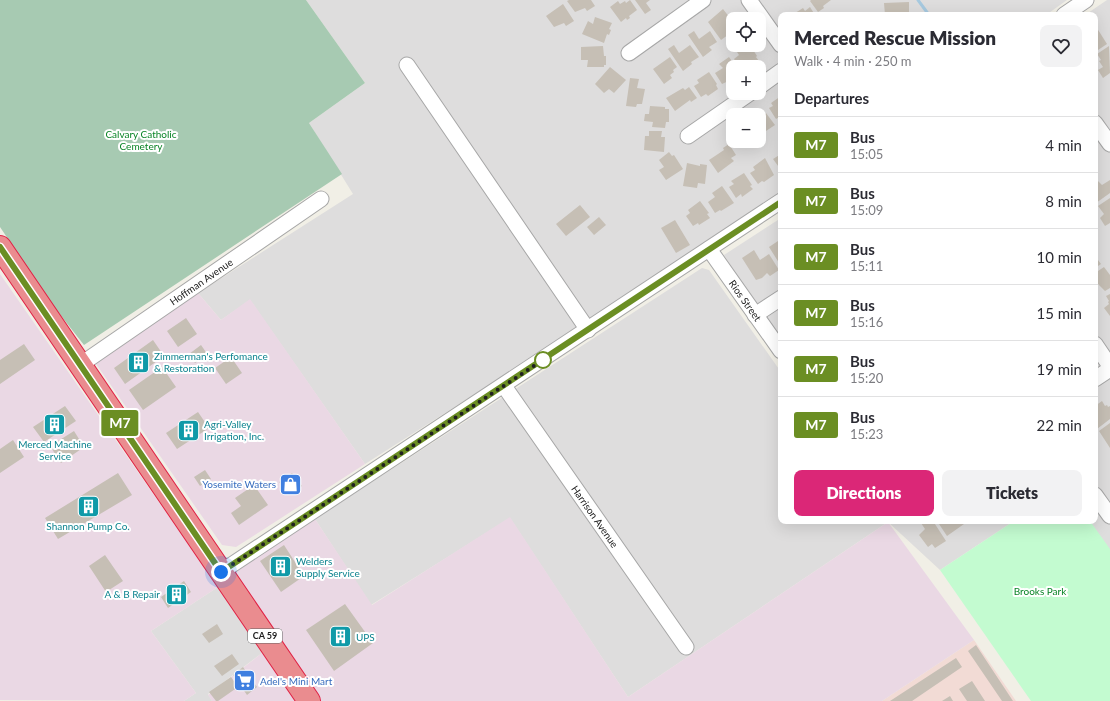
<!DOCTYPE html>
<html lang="en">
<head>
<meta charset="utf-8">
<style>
  :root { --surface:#fff; --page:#f2f2f3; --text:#2b2b33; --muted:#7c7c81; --line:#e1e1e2; --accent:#db2777 }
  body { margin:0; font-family:Lato,sans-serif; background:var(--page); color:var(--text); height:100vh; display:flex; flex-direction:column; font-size:15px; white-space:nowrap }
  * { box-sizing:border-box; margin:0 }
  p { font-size:13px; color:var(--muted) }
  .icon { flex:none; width:22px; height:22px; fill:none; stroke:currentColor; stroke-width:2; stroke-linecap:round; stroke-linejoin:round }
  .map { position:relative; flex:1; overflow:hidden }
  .sheet { position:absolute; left:778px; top:12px; width:320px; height:512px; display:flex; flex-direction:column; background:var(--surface); border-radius:8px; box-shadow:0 4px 16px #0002 }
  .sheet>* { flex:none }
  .badge { padding:0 8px; border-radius:3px; font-size:14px; line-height:26px }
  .controls { position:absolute; left:726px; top:12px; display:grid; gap:8px }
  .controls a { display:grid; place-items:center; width:40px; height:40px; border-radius:8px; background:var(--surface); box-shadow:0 4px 16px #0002; font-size:20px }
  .you { position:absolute; width:20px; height:20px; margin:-10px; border:3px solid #fff; border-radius:50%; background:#1a73e8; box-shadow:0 0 0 6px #1a73e833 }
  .map>.badge { position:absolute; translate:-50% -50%; box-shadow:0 0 0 2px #fff }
  h2 { padding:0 16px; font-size:15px; line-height:36px }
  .round { display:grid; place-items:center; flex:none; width:42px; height:42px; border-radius:8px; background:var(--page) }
  .summary { display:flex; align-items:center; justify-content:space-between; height:68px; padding:0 16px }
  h1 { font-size:19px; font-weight:800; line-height:30px }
  .action { display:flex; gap:8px; margin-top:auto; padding:8px 16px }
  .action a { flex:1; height:46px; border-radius:8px; background:var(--accent); color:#fff; font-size:16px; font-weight:800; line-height:46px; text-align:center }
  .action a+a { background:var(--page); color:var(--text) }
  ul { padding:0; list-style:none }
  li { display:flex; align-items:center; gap:12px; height:56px; padding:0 16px; border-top:1px solid var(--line) }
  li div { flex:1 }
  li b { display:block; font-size:15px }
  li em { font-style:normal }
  li .badge { min-width:44px; font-weight:700; text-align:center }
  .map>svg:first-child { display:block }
  .residential { fill:#dedddd; fill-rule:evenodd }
  .commercial { fill:#f2dbd5 }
  .industrial { fill:#ead8e4 }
  .cemetery { fill:#a7cab2 }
  .park { fill:#c3fbd0 }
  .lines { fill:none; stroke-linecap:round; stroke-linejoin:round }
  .stream { stroke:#a6c9df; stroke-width:3 }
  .building { fill:#c6bfb5 }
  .minor-casing { stroke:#a7a7a7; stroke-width:17 }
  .highway-casing { stroke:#e02245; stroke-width:24 }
  .minor { stroke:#fff; stroke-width:15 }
  .highway { stroke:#ea8c8f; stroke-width:22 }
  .line-casing { stroke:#fff; stroke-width:9 }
  .line { stroke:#6b8e23; stroke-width:6 }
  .walk { stroke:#202020; stroke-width:4; stroke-dasharray:0 7.2 }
  .stop-dot { fill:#fff; stroke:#6b8e23; stroke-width:2 }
  .labels { text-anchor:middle; stroke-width:4; stroke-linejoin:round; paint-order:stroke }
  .shield { fill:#fff; stroke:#636363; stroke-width:1 }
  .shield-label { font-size:9px; font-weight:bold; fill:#202020 }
  .park-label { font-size:10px; fill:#098426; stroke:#fff }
  .street-label { font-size:10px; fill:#202020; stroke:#fff }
  .culture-label { font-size:10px; fill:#0d838f; stroke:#fff; text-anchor:start }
  .shop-label { font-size:10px; fill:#366cbe; stroke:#fff; text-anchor:end }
</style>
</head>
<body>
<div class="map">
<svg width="1110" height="701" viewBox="0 0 1110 701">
  <rect width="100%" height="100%" fill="#f1efe6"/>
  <!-- residential -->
  <path class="residential" d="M 306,0 L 1067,0 L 1046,15 L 781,15 L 781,193 L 497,380 L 365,464 L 250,300 L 221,320 L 198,293 L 353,194 L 309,123 L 365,83 ZM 733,19 L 759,19 L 759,45 L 733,45 ZM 733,67 L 759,67 L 759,93 L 733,93 ZM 733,115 L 759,115 L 759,141 L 733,141 Z
    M 1107,0 L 1110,0 L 1110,555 L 1084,521 L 1095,521 L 1095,15 L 1085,15 Z
    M 781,218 L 781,348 L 724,255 Z
    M 702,268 L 709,270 L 781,372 L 781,521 L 1014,521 L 940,570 L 888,522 L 628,697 L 510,518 L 371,605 L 315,519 Z
    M 218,587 L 262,653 L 208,694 L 212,701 L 184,701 L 196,693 L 151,631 Z"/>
  <!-- commercial -->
  <path class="commercial" d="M 974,640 L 1016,701 L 882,701 Z"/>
  <!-- industrial -->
  <path class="industrial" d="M 0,274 L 218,587 L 151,631 L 196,693 L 184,701 L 0,700 Z
    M 198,293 L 221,320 L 250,299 L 365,464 L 236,547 L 222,545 L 94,361 Z
    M 510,517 L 628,697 L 888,522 L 974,640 L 882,701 L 320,701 L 235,572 L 315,519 L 372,605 Z
    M 262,653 L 295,701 L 212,701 L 208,695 Z"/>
  <!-- cemetery -->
  <path class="cemetery" d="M 0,0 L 306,0 L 365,83 L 309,123 L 342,174 L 84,345 L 51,303 L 0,227 Z"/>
  <!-- park -->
  <path class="park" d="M 1014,521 L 1090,521 L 1110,549 L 1110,701 L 1031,701 L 940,570 Z"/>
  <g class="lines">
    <!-- stream -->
    <path class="stream" d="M 918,0 L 929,15"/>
  </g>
  <!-- building -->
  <path class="building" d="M 569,0 L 591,0 L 595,6 L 587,11 L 585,8 L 575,12 L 567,1 Z
    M 630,0 L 637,10 L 629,16 L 630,18 L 627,20 L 626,18 L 621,22 L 610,7 L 618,1 L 620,4 L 625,1 L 626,3 Z
    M 635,0 L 650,0 L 646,3 L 651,10 L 645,14 Z
    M 811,0 L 831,0 L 823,6 L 824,8 L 818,12 L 810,1 Z
    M 909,2 L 909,15 L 885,15 L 884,3 Z
    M 563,4 L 574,21 L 566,26 L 564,23 L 554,27 L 546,16 Z
    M 810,7 L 815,15 L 792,15 L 803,8 L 805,11 Z
    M 723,9 L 733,22 L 733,25 L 729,28 L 732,32 L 721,40 L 708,22 Z
    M 595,17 L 612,23 L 609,29 L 611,30 L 609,35 L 607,34 L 604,43 L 582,34 L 588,21 L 593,24 Z
    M 1095,25 L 1107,44 L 1095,52 Z
    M 694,31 L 699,39 L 710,31 L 717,42 L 709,47 L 712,50 L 703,57 L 688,35 Z
    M 674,45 L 679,53 L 690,45 L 699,57 L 691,62 L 692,64 L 683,71 L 668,49 Z
    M 748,45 L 750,45 L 757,56 L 756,57 L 759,61 L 750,67 L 746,66 L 740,67 L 734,59 L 739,55 L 737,52 Z
    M 603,46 L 604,56 L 606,56 L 606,65 L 604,65 L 604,67 L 587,67 L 588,60 L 581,60 L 581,47 Z
    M 1109,46 L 1110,73 L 1103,78 L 1098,70 L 1103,67 L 1099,61 L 1101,60 L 1097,54 Z
    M 670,57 L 677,67 L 673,70 L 674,72 L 670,75 L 672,78 L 664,84 L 653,69 Z
    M 729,57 L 736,67 L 733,67 L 733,79 L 722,84 L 715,73 L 723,68 L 719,64 Z
    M 610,67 L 626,80 L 614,93 L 609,89 L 604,93 L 595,84 Z
    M 709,72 L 717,84 L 716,85 L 718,89 L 708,96 L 706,94 L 701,97 L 694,86 L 699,83 L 697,80 Z
    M 630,78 L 639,79 L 637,88 L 645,89 L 642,104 L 637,104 L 636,107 L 626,106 Z
    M 689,87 L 697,98 L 691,102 L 690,100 L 675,111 L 666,98 L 683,88 L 685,90 Z
    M 781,96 L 781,116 L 776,119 L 769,108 L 773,106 L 771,103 Z
    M 650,106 L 665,107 L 665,109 L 669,109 L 669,122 L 666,122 L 665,128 L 652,127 L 653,122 L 644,121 L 645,114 L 649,114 Z
    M 762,110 L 765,114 L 766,113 L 775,125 L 763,133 L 760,130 L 759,131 L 759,115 L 755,115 Z
    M 733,130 L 733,141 L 754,141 L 746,147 L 742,142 L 735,147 L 728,136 L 732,133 L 731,132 Z
    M 649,131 L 662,131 L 661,137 L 665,137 L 664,152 L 644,150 L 645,136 L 649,136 Z
    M 729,144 L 736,155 L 731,158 L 734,161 L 718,173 L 709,160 L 724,150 L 723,148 Z
    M 781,147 L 781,170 L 773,159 L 781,154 L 778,149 Z
    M 669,152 L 672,156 L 674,155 L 683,169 L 666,180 L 659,170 L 664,167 L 659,160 Z
    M 765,158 L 774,175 L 764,182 L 762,181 L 758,184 L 750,173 L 755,170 L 753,167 Z
    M 687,163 L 700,166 L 700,164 L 707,165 L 705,184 L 698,183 L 697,188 L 683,186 Z
    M 744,173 L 752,185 L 750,186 L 753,189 L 742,197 L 741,194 L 736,198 L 729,187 L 734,184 L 731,181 Z
    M 1095,178 L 1102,185 L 1110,180 L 1110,193 L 1096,203 L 1095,202 Z
    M 722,186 L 734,203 L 721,211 L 720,210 L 715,213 L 708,202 L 715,197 L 712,193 Z
    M 1110,198 L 1110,223 L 1105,226 L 1100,218 L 1104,214 L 1098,206 Z
    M 700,201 L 709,213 L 707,214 L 710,218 L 699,225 L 698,223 L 693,226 L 686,216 L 690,213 L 688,210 Z
    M 580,205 L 590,217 L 566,236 L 556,224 Z
    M 599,217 L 606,225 L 594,235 L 587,227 Z
    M 675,220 L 690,245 L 676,253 L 661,228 Z
    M 781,239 L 781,266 L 769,247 Z
    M 754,250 L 760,260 L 769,254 L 779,270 L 770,276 L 767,273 L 762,278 L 756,280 L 742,258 Z
    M 1095,256 L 1101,264 L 1095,268 Z
    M 1104,267 L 1110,275 L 1110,288 L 1105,291 L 1098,284 L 1095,286 L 1095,273 Z
    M 1110,294 L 1110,316 L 1104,308 L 1109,304 L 1108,302 L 1109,301 L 1106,296 Z
    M 186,318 L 197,334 L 178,347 L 167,331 Z
    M 153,340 L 164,356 L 125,384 L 114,368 Z
    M 24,344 L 35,360 L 0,384 L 0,360 Z
    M 201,345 L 208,355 L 195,363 L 189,354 Z
    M 231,357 L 242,373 L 226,384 L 215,368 Z
    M 162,367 L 176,387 L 143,410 L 129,390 Z
    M 1102,401 L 1105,406 L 1107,405 L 1108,407 L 1110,406 L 1110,419 L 1097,429 L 1095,426 L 1095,406 Z
    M 65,406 L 76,421 L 44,442 L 33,427 Z
    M 198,412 L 209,428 L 177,449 L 166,433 Z
    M 1110,423 L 1110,448 L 1099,431 Z
    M 74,431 L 84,447 L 61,463 L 50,446 Z
    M 13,440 L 24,457 L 0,473 L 0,449 Z
    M 205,470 L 211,479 L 200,486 L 194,477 Z
    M 118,473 L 132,495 L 58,539 L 45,518 Z
    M 292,473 L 302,486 L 289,495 L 279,482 Z
    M 254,485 L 268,505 L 239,525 L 231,513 L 241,506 L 235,498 Z
    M 924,521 L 933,521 L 946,541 L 935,548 L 932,544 L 928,547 L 919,535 L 925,529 L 921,523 Z
    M 944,521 L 962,521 L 964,524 L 947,536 L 939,524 Z
    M 284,545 L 304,576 L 281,592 L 260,561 Z
    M 105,555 L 123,581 L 106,592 L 89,566 Z
    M 184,581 L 191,592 L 168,608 L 161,597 Z
    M 345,604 L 373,643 L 334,671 L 306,630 Z
    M 217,624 L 223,634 L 209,643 L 202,634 Z
    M 976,645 L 1013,701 L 1002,701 L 968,651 Z
    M 232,654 L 239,664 L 222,676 L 214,666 Z
    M 956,658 L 962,667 L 912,701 L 890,701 Z
    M 243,667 L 257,687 L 247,695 L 233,675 Z
    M 231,677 L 238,687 L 218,701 L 216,701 L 209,692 Z
    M 972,681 L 985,701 L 967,701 L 959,689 Z
    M 950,696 L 953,701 L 942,701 Z"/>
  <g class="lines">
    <defs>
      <g id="minor">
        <path d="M 749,0 L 781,45"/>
        <path d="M 1064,15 L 1086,0"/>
        <path d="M 629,53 L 703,0"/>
        <path d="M 407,65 L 588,330"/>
        <path d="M 759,87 L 781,71"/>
        <path d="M 1095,123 L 1110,144"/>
        <path d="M 688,136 L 750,93"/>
        <path id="s1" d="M 709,249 L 781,351"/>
        <path d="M 755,315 L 781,298"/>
        <path d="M 1095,344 L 1110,366"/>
        <path id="s2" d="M 80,365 L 321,199"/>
        <path d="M 1095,379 L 1110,369"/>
        <path id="s3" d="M 504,386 L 686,647"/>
        <path d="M 1095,495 L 1110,516"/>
        <path d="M 221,572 L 781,201"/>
      </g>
      <path id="highway" d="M 0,247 L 309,701"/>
    </defs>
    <!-- minor casing -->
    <use href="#minor" class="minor-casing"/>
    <!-- highway casing -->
    <use href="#highway" class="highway-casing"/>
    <!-- minor -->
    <use href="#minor" class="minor"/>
    <!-- highway -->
    <use href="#highway" class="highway"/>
  </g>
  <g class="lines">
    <defs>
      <path id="line" d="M 0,247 L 221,572 L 781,202"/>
    </defs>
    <!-- line casing -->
    <use href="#line" class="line-casing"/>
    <!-- line -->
    <use href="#line" class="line"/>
    <!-- walk -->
    <path class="walk" d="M 221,572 L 543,360"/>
  </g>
  <!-- icons -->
  <defs>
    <symbol id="building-square" viewBox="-11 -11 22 22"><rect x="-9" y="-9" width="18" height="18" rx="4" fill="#0f9aa8" stroke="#fff"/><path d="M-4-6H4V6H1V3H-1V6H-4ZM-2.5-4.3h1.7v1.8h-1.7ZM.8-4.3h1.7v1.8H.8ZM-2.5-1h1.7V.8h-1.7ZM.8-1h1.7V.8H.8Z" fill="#fff"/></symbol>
    <symbol id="shop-square" viewBox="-11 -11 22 22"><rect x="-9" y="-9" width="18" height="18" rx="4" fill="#3f7fe0" stroke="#fff"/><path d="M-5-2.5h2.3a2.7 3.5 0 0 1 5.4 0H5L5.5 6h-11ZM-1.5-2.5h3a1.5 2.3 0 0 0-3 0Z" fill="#fff"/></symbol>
    <symbol id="supermarket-square" viewBox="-11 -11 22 22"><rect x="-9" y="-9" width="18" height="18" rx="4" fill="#3f7fe0" stroke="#fff"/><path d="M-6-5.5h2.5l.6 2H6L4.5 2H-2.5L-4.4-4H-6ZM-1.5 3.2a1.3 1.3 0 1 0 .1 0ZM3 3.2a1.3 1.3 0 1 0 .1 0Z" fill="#fff"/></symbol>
  </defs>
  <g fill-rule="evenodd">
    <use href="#building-square" x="126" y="350" width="25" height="25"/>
    <use href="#building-square" x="42" y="412" width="25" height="25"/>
    <use href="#building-square" x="176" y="418" width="25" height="25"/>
    <use href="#shop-square" x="278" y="472" width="25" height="25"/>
    <use href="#building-square" x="76" y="494" width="25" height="25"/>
    <use href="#building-square" x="268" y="554" width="25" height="25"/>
    <use href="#building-square" x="164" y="582" width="25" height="25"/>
    <use href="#building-square" x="328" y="624" width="25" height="25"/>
    <use href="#supermarket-square" x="232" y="668" width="25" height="25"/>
  </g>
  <!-- markers -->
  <circle class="stop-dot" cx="543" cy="360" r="8"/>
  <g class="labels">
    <!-- shield labels -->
    <rect class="shield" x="248" y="629" width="34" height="14" rx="3"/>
    <g class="shield-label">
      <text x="265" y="639">CA 59</text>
    </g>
    <!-- park labels -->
    <g class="park-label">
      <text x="141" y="138">Calvary Catholic<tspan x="141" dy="12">Cemetery</tspan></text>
      <text x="1040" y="595">Brooks Park</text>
    </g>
    <!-- street labels -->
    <g class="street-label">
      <text dy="4" stroke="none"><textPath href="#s2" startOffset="147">Hoffman Avenue</textPath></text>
      <text dy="4" stroke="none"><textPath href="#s1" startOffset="63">Rios Street</textPath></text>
      <text dy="4" stroke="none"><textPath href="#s3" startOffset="159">Harrison Avenue</textPath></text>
    </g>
    <!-- culture labels -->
    <g class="culture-label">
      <text x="154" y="360">Zimmerman's Perfomance<tspan x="154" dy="12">&amp; Restoration</tspan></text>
      <text x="204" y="428">Agri-Valley<tspan x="204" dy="12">Irrigation, Inc.</tspan></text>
      <text x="55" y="448" text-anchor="middle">Merced Machine<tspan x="55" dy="12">Service</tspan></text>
      <text x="88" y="530" text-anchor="middle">Shannon Pump Co.</text>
      <text x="296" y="565">Welders<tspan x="296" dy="12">Supply Service</tspan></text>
      <text x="160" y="598" text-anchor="end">A &amp; B Repair</text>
      <text x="356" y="641">UPS</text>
    </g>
    <!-- shop labels -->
    <g class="shop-label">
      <text x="276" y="488">Yosemite Waters</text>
      <text x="260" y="685" text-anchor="start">Adel's Mini Mart</text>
    </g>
  </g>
</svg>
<div class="controls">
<a><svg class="icon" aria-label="locate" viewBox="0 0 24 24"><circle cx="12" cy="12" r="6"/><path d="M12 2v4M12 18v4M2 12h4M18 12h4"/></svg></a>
<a>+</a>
<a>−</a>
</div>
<div class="you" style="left:221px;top:572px"></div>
<b class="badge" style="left:120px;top:423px;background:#6b8e23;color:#fff">M7</b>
<section class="sheet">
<div class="summary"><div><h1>Merced Rescue Mission</h1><p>Walk · 4 min · 250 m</p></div><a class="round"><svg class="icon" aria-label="heart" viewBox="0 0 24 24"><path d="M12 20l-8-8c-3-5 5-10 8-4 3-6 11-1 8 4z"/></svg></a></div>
<h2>Departures</h2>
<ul>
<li><span class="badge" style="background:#6b8e23;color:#fff">M7</span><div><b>Bus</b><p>15:05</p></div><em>4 min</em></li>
<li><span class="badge" style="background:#6b8e23;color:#fff">M7</span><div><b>Bus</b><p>15:09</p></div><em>8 min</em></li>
<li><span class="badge" style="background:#6b8e23;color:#fff">M7</span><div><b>Bus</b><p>15:11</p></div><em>10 min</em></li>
<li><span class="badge" style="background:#6b8e23;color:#fff">M7</span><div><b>Bus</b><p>15:16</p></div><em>15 min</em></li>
<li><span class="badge" style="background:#6b8e23;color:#fff">M7</span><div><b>Bus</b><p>15:20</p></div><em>19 min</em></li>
<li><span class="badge" style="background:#6b8e23;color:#fff">M7</span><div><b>Bus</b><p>15:23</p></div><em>22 min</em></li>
</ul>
<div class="action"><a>Directions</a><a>Tickets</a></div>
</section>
</div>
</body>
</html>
